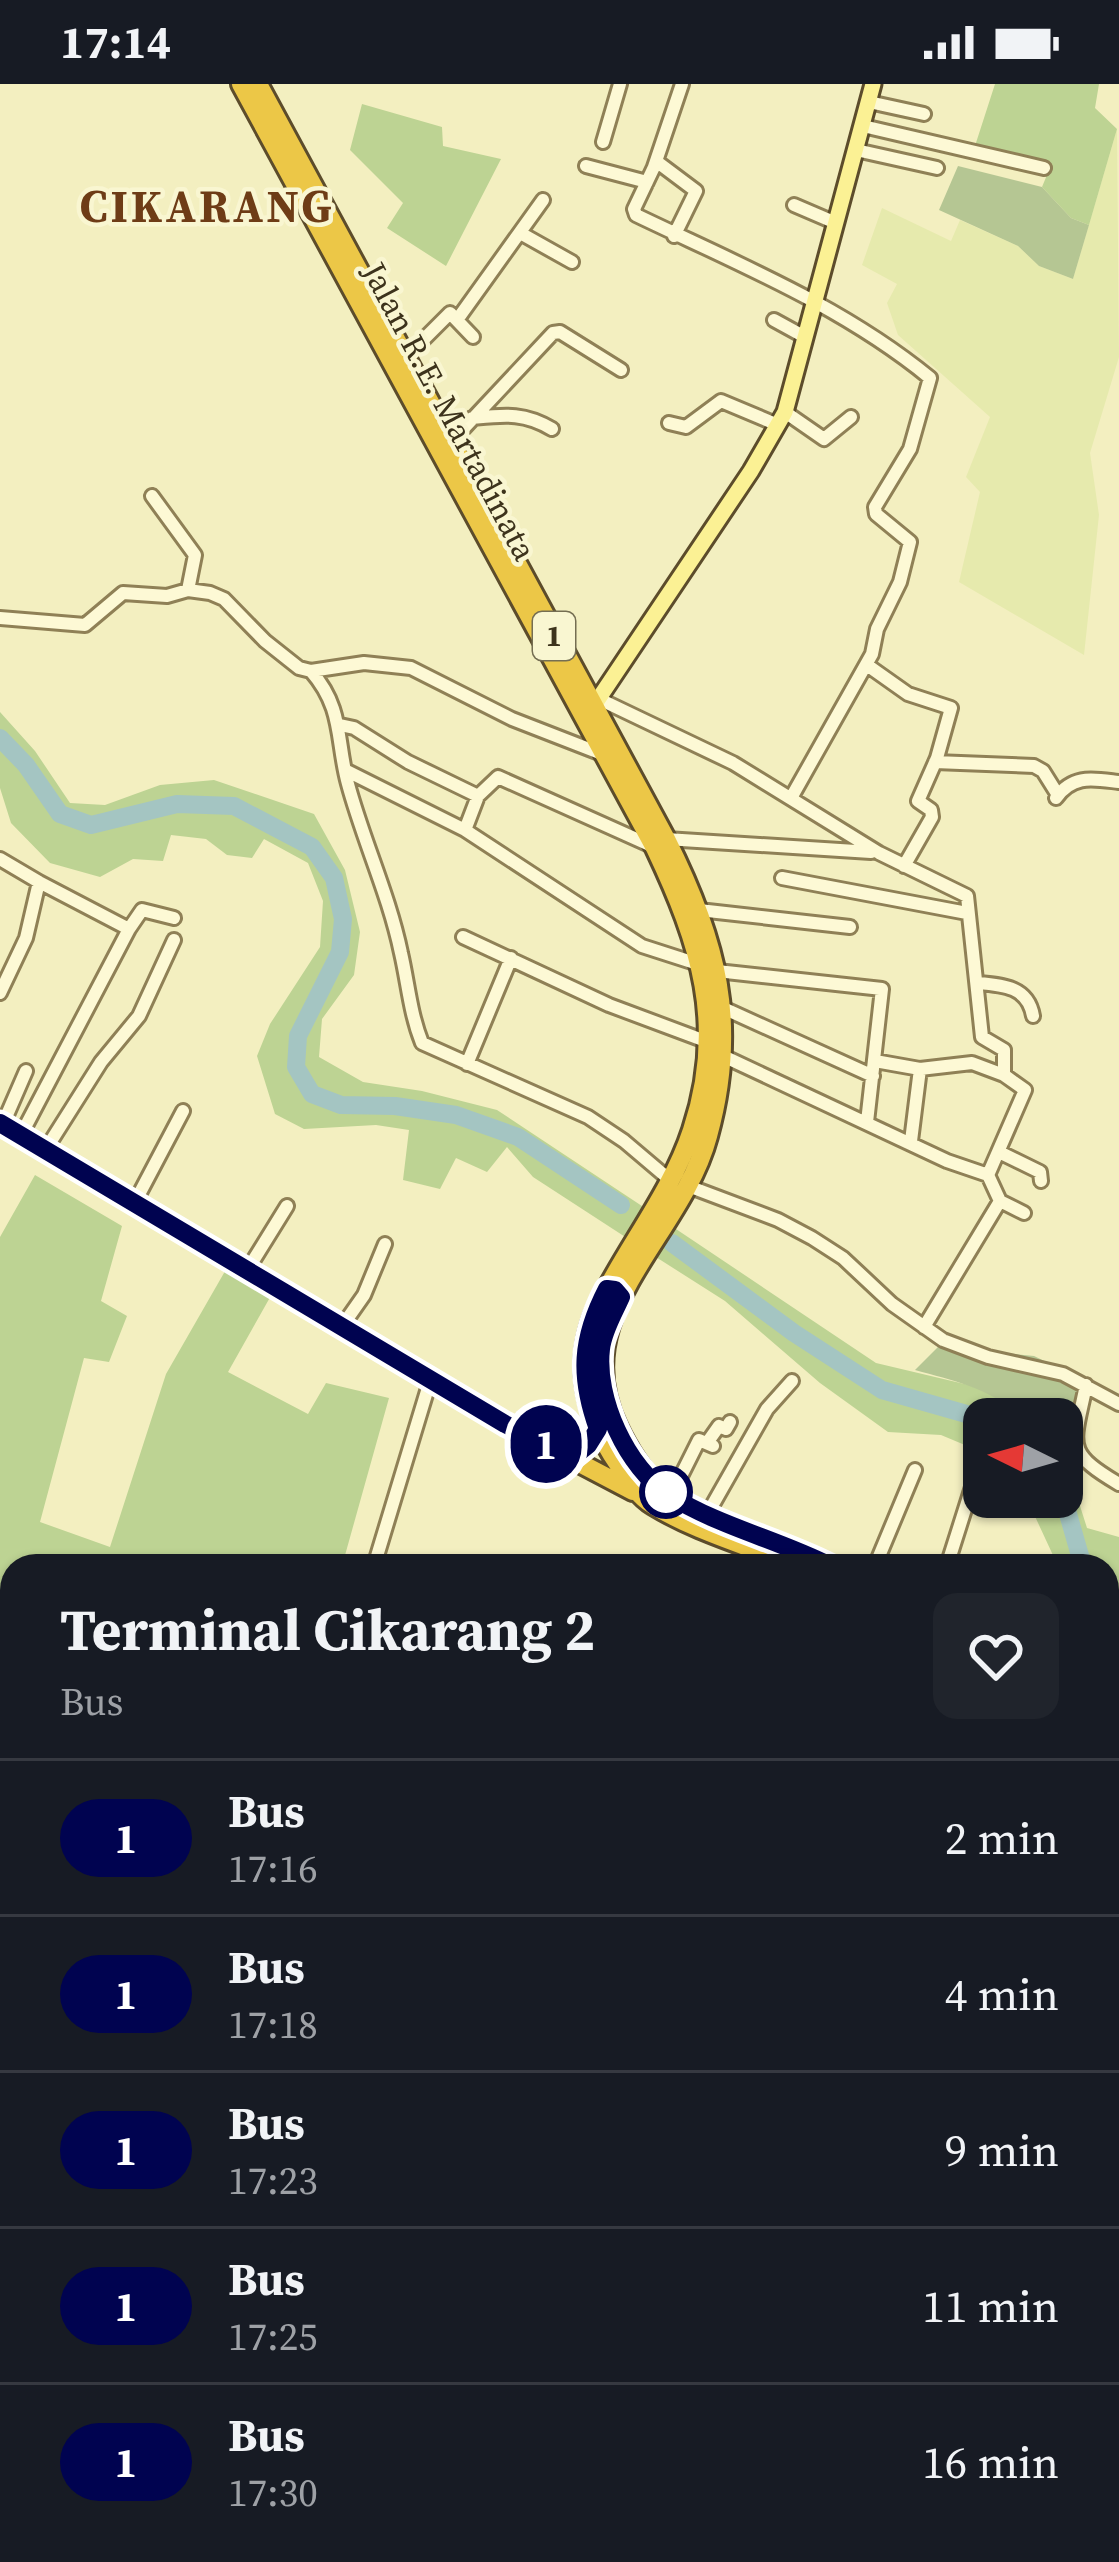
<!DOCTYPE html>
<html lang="en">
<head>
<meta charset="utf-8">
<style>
  :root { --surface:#171b24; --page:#20242c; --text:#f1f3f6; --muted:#9ea1a6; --line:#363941 }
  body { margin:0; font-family:"Source Serif 4",serif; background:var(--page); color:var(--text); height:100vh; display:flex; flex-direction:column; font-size:45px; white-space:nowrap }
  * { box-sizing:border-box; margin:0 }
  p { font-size:39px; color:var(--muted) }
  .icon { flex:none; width:66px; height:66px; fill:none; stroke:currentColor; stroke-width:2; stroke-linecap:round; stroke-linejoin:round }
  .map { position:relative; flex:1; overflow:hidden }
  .details { position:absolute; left:0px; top:1470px; width:1119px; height:1008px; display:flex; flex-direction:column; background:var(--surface); border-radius:36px 36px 0 0; box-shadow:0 3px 9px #0004 }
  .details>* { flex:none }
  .badge { padding:0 24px; border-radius:39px; font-size:42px; line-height:78px }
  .needle { width:78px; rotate:275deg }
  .fabs { position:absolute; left:963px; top:1314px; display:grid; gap:24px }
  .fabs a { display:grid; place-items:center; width:120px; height:120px; border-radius:24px; background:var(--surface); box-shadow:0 3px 9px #0004; font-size:60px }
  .map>.badge { position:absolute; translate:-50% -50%; box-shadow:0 0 0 6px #fff }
  .round { display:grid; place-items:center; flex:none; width:126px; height:126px; border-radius:24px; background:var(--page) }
  .head { display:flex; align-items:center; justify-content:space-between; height:204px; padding:0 60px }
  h1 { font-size:57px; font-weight:700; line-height:90px }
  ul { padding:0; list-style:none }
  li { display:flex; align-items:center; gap:36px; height:156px; padding:0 60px; border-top:3px solid var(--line) }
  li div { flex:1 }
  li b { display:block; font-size:45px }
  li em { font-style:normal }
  li .badge { min-width:132px; font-weight:700; text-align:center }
  .status { display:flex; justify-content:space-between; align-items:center; height:84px; padding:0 60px; background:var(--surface); direction:ltr }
  .status svg { height:33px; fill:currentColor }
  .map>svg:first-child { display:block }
  .farmland { fill:#e6eaad }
  .green { fill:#bdd393 }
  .cemetery { fill:#b5c693 }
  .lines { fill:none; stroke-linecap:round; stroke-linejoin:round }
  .river { stroke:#a4c5c2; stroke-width:18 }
  .minor-casing { stroke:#8f8056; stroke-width:18 }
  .major-casing { stroke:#5c4c2b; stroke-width:21 }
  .highway-casing { stroke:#5c4c2b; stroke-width:24 }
  .minor { stroke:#fdf9d5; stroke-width:12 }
  .major { stroke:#fbf194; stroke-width:15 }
  .highway { stroke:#ecc747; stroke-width:18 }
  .line-casing { stroke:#fff; stroke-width:27 }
  .line { stroke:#000350; stroke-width:18 }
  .stop-dot { fill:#fff; stroke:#000350; stroke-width:6 }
  .labels { text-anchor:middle; stroke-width:9; stroke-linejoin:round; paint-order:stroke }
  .shield { fill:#f9f6d1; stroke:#756e52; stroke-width:3 }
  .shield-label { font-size:30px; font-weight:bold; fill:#3d331c }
  .street-label { font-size:33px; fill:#3d331c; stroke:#f9f6d1 }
  .district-label { font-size:45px; font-weight:bold; letter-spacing:3px; fill:#6e3c16; stroke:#f9f6d1 }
</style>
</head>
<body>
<div class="status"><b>17:14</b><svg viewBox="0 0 49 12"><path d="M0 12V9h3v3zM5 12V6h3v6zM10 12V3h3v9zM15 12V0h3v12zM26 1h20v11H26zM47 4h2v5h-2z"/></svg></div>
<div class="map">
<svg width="1119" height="2478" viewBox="0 0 1119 2478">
  <rect width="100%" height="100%" fill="#f3efc0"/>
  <!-- farmland -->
  <path class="farmland" d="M 1117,45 L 1119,273 L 1090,369 L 1099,431 L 1084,571 L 959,498 L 980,408 L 966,393 L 990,333 L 898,251 L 887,219 L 897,200 L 862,181 L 882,124 L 951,157 L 960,136 L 1018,162 L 1039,182 L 1073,195 Z"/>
  <!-- green -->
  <path class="green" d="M 995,0 L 1099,0 L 1095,24 L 1117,45 L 1089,141 L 1071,134 L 1042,103 L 1049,86 L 974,65 Z
    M 362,20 L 442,43 L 443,62 L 501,75 L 446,182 L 387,144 L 403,119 L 350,66 Z
    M 493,440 C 536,518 579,597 622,675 C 714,842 772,958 667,1139 L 876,1279 L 973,1302 L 1006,1318 L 1024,1335 L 984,1335 L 984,1369 L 941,1351 L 888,1348 L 820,1299 L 725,1217 L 648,1168 L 666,1139 L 652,1129 L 633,1158 L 533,1093 L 507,1063 L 487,1088 L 456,1074 L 440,1105 L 403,1096 L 409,1046 L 376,1041 L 304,1045 L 275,1030 L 257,972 L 270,940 L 320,863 L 323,817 L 308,779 L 264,755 L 252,774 L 227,771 L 206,755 L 171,751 L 163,777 L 133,775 L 100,793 L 50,779 L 11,739 L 0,704 L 0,628 L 35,667 L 70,719 L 105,721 L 160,701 L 214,696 L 314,730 L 345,786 L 360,848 L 354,891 L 322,935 L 319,973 L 363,998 L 422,1007 L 497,1026 L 651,1128 C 687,1066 712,1001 708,928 C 704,834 645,746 601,666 C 561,593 521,521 482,448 Z
    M 35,1091 L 122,1142 L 101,1217 L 127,1232 L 109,1278 L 84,1274 L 40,1438 L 110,1463 L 166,1290 L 232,1175 L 277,1201 L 228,1288 L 308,1330 L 326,1299 L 389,1314 L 342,1482 L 12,1482 L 12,1725 L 0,1763 L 0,1153 Z
    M 1062,1378 L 1069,1387 L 1087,1444 L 1119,1453 L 1119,1598 L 1107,1585 L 1107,1482 L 1058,1482 L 1026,1413 L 1062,1413 Z"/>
  <!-- cemetery -->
  <path class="cemetery" d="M 958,82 L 1042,103 L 1071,134 L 1089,141 L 1073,195 L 1039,182 L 1018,162 L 939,126 Z
    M 946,1255 L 985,1267 L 1034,1272 L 1084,1296 L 1073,1338 L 1047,1326 L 1044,1335 L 1024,1335 C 993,1305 955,1297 915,1286 Z"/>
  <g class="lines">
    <!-- river -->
    <path class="river" d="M 0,654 L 26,681 L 60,730 L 91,741 L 177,720 L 234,722 L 312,763 L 334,794 L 343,835 L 340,868 L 298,952 L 296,983 L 312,1010 L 341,1021 L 395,1022 L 456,1031 L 518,1053 L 621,1121
      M 672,1159 L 794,1249 L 882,1306 L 984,1335
      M 1062,1409 L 1083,1482
      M 1107,1545 L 1119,1566"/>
    <defs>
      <path id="minor" d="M 869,18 L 924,30
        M 863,42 L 1044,84
        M 603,58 L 620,0
        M 856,66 L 937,84
        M 586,82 L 647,98
        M 654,83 L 634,125 L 636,131 C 738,180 842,222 930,294 L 910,365 L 875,423 L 876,430 L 910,458 L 900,498 L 877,545 L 872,570 L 791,714
        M 794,121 L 836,139
        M 522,150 L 572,178
        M 674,152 L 696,107 L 660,80 L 654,83 L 682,0
        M 457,236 L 543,116
        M 774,236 L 805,253
        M 404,275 L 450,229 L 473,253
        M 785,328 L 824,355 L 851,333
        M 472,334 C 504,331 524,328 552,345
        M 669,339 L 686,343 L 721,317 L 778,341
        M 450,359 L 553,249 L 560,248 L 621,286
        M 152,412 L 195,471 L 188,506
        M 0,534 L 85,541 L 123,509 L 167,512 L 188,506 L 210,509 L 224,515 L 265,557 L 299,584 L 311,587 L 364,579 L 411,584 L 512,635 L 602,670
        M 867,581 L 908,610 L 951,624 L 937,674 L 918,717 L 931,726 L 932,733 L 904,782
        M 311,587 C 344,625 336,656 348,700 C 363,756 389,811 401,869 C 408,899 410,929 422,959 L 588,1033 L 624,1057 L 670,1096
        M 599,615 L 733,679 L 879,769 L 967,812 L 982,953 L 1004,966 L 1004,991 L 1025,1006 L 988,1091 L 1000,1117 L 924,1243
        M 340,641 L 354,644 L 408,678 L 478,712
        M 935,678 L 1034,682 L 1043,687 L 1058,711
        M 345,686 L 465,746 L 642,862 L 701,881
        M 1056,714 C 1073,690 1093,695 1119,698
        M 465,746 L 478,712 L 498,693 L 652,762
        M 666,755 L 871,768
        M 0,775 L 39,798 L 26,854 L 0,909
        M 782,794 L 967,829
        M 699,826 L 850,843
        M 129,845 L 142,826 L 174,834
        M 463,853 L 609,921 L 708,958
        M 717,887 L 882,905 L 867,1038
        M 978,899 C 1004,901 1028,903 1033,932
        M 723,924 L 873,992
        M 723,972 L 947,1077 L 988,1091
        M 875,977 L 920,985 L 911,1057
        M 467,980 L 511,874
        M 920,985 L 972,979 L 1004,991
        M 3,1040 L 26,987
        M 21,1051 L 129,845 L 39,798
        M 46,1065 L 101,978 L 139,932 L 174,856
        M 999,1068 L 1040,1088 L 1041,1097
        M 688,1102 L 778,1136 L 812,1154 L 843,1174 L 892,1220 L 943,1256 L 988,1273 L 1063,1290 L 1119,1320
        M 1000,1117 L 1024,1129
        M 135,1118 L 183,1027
        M 248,1185 L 287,1122
        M 343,1241 L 364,1211 L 385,1160
        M 1086,1301 C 1074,1361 1063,1367 1119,1400
        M 707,1359 L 719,1342 L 726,1345 L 730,1338
        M 671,1412 L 699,1356 L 713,1362
        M 708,1429 L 767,1325 L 792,1297
        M 374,1482 L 431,1294
        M 875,1482 L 915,1386
        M 947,1482 L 979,1381
        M 0,2232 L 12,2238
        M 0,2322 L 12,2303
        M 0,2383 L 12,2386
        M 22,2478 L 28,2466
        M 142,2478 L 146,2466
        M 213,2478 L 217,2466"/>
      <path id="major" d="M 593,623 L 751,387 L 785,328 L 873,0"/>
      <path id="highway" d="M 241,0 L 655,764 C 700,859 727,941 692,1046 C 672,1107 630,1159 601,1216 C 572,1272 583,1329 618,1380 C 628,1395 638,1412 653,1421 C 697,1448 750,1462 797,1482
        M 258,0 L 666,755 C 717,856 739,940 708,1052 C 681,1154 563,1229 617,1342 C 627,1363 640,1385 657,1402 C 688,1431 787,1461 830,1482
        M 0,1039 L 505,1340 L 633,1407
        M 1107,1713 L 1119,1730"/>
    </defs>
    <!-- minor casing -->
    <use href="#minor" class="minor-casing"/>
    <!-- major casing -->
    <use href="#major" class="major-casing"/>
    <!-- highway casing -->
    <use href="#highway" class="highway-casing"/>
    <!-- minor -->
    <use href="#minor" class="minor"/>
    <!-- major -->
    <use href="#major" class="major"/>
    <!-- highway -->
    <use href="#highway" class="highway"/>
  </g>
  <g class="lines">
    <defs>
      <path id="line" d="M 0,1039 L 505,1340 L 573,1373 L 588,1361 L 598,1345 C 579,1292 581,1255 607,1205 L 615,1206 L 621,1213 C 614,1229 603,1247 601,1265 C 595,1314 627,1384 669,1411 C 718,1442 779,1456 830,1482"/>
    </defs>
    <!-- line casing -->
    <use href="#line" class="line-casing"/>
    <!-- line -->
    <use href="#line" class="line"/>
  </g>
  <!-- markers -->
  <circle class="stop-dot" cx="666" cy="1408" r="24"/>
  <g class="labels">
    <!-- shield labels -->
    <rect class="shield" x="533" y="528" width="42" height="48" rx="9"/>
    <g class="shield-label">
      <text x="554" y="562">1</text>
    </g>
    <!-- street labels -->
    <g class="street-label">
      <text transform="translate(450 327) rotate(62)" y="12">Jalan R.E. Martadinata</text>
    </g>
    <!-- district labels -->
    <g class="district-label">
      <text x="207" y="138">CIKARANG</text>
    </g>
  </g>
</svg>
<div class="fabs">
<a><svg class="needle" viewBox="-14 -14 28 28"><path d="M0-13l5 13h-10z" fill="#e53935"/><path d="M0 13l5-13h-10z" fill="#9ea1a6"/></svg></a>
</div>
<b class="badge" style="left:546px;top:1360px;background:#000350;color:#fff">1</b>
<section class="details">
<div class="head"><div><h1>Terminal Cikarang 2</h1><p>Bus</p></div><a class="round"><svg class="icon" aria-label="heart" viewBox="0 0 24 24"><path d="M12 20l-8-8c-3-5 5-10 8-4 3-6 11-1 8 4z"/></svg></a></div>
<ul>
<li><span class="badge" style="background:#000350;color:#fff">1</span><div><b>Bus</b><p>17:16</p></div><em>2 min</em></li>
<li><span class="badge" style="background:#000350;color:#fff">1</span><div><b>Bus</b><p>17:18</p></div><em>4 min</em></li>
<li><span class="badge" style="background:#000350;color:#fff">1</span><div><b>Bus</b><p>17:23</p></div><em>9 min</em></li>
<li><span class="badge" style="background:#000350;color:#fff">1</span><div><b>Bus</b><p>17:25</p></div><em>11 min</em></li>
<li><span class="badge" style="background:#000350;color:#fff">1</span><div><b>Bus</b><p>17:30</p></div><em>16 min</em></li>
</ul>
</section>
</div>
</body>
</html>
